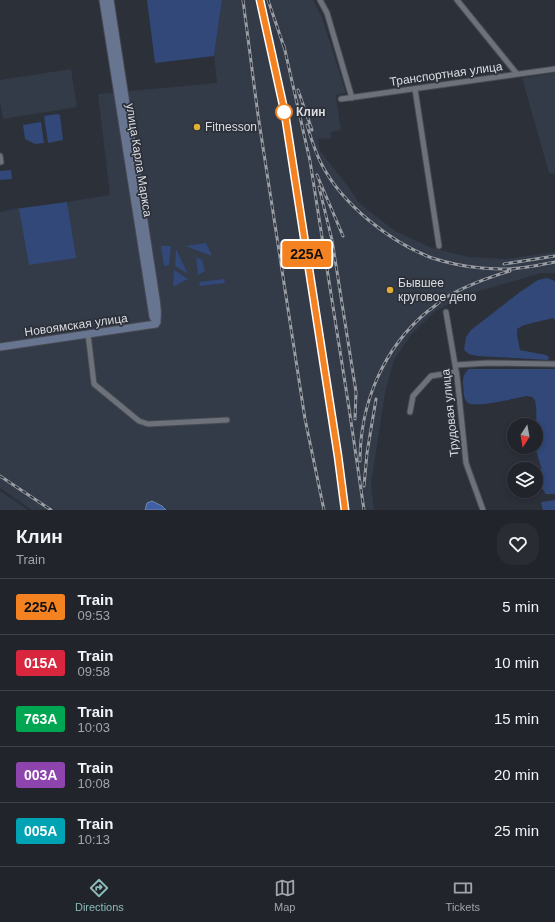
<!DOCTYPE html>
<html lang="en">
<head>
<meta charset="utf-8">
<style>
  :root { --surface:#21242b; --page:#292c33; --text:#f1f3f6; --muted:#a2a4a9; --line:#3e4147; --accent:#8bbbb9 }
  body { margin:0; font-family:Helvetica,sans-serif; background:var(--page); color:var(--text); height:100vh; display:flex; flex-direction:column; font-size:15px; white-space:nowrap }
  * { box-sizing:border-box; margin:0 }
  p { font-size:13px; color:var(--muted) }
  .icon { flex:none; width:22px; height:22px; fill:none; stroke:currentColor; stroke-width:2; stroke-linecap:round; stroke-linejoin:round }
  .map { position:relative; height:510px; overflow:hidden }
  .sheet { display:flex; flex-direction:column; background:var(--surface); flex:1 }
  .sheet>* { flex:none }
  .badge { padding:0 8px; border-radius:3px; font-size:14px; line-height:26px }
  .needle { width:26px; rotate:191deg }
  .fabs { position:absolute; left:507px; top:418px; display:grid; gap:8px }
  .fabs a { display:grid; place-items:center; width:36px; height:36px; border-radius:50%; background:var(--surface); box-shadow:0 2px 6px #0003,0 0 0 1px var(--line); font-size:20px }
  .map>.badge { position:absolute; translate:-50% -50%; box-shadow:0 0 0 2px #fff }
  .round { display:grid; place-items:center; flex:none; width:42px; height:42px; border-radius:16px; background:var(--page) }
  .head { display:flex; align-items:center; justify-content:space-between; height:68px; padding:0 16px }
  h1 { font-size:19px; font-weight:600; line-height:30px }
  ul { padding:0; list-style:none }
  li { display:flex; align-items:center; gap:12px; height:56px; padding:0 16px; border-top:1px solid var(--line) }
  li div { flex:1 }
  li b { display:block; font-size:15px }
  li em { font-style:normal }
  li .badge { min-width:44px; font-weight:700; text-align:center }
  .tabs { display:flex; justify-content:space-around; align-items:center; height:56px; border-top:1px solid var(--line); background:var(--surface); font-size:11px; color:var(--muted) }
  .tabs a { display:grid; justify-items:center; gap:2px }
  .tabs .active { color:var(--accent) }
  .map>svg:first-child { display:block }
  .built { fill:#333a48 }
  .green { fill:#314878 }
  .water { fill:#4160a3; stroke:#6f85b6 }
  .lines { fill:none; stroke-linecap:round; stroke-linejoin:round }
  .street-casing { stroke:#474b52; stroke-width:7 }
  .secondary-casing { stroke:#474b52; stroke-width:9 }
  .street { stroke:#6c717a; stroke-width:5 }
  .secondary { stroke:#687591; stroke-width:7 }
  .rail-casing { stroke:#9a9ea4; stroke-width:3 }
  .rail { stroke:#2c3039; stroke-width:1.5; stroke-dasharray:4.5; stroke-linecap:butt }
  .line-casing { stroke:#fff; stroke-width:9 }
  .line { stroke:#f58220; stroke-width:6 }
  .stop-dot { fill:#fff; stroke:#f58220; stroke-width:2 }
  .poi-dot { fill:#e2af34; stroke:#2c3039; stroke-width:1.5 }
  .labels { text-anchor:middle; stroke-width:3.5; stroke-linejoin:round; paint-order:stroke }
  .street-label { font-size:12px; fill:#d9dce1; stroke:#2c3039 }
  .stop-label { font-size:12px; font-weight:bold; fill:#d9dce1; stroke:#2c3039; text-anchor:start }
  .poi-label { font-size:12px; fill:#d9dce1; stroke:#2c3039; text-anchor:start }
</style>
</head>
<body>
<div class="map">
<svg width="555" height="510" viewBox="0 0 555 510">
  <rect width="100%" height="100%" fill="#2c3039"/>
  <!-- built -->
  <path class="built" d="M 222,0 L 313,0 L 322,17 L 346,93 L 336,95 L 341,130 L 331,132 L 331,138 L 318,139 L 320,151 L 347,185 L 359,203 L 395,231 L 432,248 L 468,257 L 507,259 L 555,252 L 555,273 L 541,273 L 473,293 L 435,311 L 410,336 L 394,360 L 385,393 L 371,484 L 374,510 L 32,510 L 0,488 L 0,212 L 19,209 L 68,208 L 67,202 L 110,195 L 98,94 L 217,83 L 214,56 Z
    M 71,69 L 77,107 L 3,119 L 0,101 L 0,80 Z
    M 555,73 L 555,173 L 549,173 L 522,78 Z
    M 0,491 L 28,510 L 0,510 Z"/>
  <!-- green -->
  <path class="green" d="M 147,0 L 222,0 L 214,56 L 155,63 Z
    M 57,114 L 60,115 L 63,140 L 48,143 L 44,116 Z
    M 41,122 L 44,143 L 35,144 L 25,139 L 23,125 Z
    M 11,170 L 12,179 L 0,180 L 0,171 Z
    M 67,202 L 76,258 L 29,265 L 19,209 L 0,211 Z
    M 206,243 L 212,256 L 186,246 Z
    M 161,246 L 171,246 L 169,265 L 164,266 Z
    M 176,249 L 188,274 L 175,266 Z
    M 196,257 L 202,260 L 205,271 L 198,275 Z
    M 174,270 L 188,279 L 173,287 Z
    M 547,278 L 553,280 L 555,282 L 555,320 L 553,318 L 524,325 L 517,329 L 517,335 L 520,350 L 546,355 L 549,357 L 548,360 L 477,356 L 469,354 L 464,350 L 466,337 L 471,330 L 520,292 L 538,280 Z
    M 224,279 L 225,283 L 200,286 L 199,282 Z
    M 469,369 L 555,369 L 555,494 L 546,494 C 537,483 542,479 541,468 C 540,460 536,454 536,447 C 535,431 538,416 535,400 L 532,397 L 527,396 C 515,398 478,408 468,403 C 463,400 464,391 463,385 C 463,378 463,374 469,369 Z
    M 555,500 L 555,510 L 543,510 L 541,502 Z"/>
  <!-- water -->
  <path class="water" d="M 152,501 L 162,506 L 166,510 L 145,510 L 147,503 Z"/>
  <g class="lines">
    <defs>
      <path id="street" d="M 320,0 L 327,13 L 352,98
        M 457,0 L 517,74
        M 415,89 L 439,246
        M 341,99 L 555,69
        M 0,156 L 1,162
        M 446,312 L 457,376 L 466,463 L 483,510
        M 88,334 L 94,384 L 139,421 L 148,424 L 227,420
        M 455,365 L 488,363 L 555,364
        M 410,412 L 413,396 L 431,376 L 456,372"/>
      <path id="secondary" d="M 103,0 L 153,317 L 157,322
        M 0,347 L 156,324 C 159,316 157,308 156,299 L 110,0"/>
    </defs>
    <!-- street casing -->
    <use href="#street" class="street-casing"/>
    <!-- secondary casing -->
    <use href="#secondary" class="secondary-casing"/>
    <!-- street -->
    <use href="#street" class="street"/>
    <!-- secondary -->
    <use href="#secondary" class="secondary"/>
    <defs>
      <path id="rail" d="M 243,0 L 258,115 L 305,419 L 324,510
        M 260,0 L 285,114 L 338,456 L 345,510
        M 268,0 L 285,50
        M 284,46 L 310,161 L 349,408 L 364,510
        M 298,90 L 312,130
        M 307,125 C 311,138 315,152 322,165 C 343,205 390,242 432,258 C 448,263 466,267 482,268 C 494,269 507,270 519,268 C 531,267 543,264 555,262
        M 317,175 L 343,236
        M 319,187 L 332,240 L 356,392 L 355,419
        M 504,264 L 555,256
        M 360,461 C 360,404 383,348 428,311 C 434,307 439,302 445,298 C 465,286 487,278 510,271
        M 0,476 L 51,510
        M 364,486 L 367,453 L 376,399"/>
    </defs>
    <!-- rail casing -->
    <use href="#rail" class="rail-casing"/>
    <!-- rail -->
    <use href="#rail" class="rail"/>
  </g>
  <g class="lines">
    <defs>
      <path id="line" d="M 260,0 L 285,114 L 338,456 L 345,510"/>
    </defs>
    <!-- line casing -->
    <use href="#line" class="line-casing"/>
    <!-- line -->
    <use href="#line" class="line"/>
  </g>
  <!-- markers -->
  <circle class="stop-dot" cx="284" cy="112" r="8"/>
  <g class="poi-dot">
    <circle cx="197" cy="127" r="4"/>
    <circle cx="390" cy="290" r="4"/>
  </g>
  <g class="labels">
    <!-- street labels -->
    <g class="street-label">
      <text transform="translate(446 74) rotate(-8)" y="4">Транспортная улица</text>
      <text transform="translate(139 160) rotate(81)" y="4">улица Карла Маркса</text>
      <text transform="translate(76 325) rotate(-8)" y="4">Новоямская улица</text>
      <text transform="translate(450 413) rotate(-96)" y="4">Трудовая улица</text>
    </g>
    <!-- stop labels -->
    <g class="stop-label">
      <text x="296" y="116">Клин</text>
    </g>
    <!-- poi labels -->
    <g class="poi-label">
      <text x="205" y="131">Fitnesson</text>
      <text x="398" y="287">Бывшее<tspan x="398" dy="14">круговое депо</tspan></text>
    </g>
  </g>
</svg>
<div class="fabs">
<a><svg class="needle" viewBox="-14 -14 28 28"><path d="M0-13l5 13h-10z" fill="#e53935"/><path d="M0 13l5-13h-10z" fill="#a2a4a9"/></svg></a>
<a><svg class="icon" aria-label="layers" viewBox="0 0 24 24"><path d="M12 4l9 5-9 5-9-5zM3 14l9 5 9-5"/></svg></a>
</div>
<b class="badge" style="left:307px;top:254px;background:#f58220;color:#111">225А</b>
</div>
<section class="sheet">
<div class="head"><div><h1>Клин</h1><p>Train</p></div><a class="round"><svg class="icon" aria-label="heart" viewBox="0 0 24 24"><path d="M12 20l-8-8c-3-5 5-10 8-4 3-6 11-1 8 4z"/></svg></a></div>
<ul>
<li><span class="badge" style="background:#f58220;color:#111">225А</span><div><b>Train</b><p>09:53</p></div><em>5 min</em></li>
<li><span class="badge" style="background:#d7263d;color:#fff">015А</span><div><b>Train</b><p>09:58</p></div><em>10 min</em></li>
<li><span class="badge" style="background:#00a651;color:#fff">763А</span><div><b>Train</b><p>10:03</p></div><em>15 min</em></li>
<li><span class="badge" style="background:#8e44ad;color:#fff">003А</span><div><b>Train</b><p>10:08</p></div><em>20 min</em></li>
<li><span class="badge" style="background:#00a3b4;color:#fff">005А</span><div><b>Train</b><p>10:13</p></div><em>25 min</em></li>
</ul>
</section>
<nav class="tabs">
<a class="active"><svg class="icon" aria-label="directions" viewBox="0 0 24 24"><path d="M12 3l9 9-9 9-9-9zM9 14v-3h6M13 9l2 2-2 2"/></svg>Directions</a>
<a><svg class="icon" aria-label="map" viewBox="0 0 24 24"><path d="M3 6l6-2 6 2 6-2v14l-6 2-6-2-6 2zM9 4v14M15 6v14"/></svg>Map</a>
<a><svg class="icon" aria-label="tickets" viewBox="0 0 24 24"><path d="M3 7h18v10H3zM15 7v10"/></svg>Tickets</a>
</nav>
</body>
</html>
